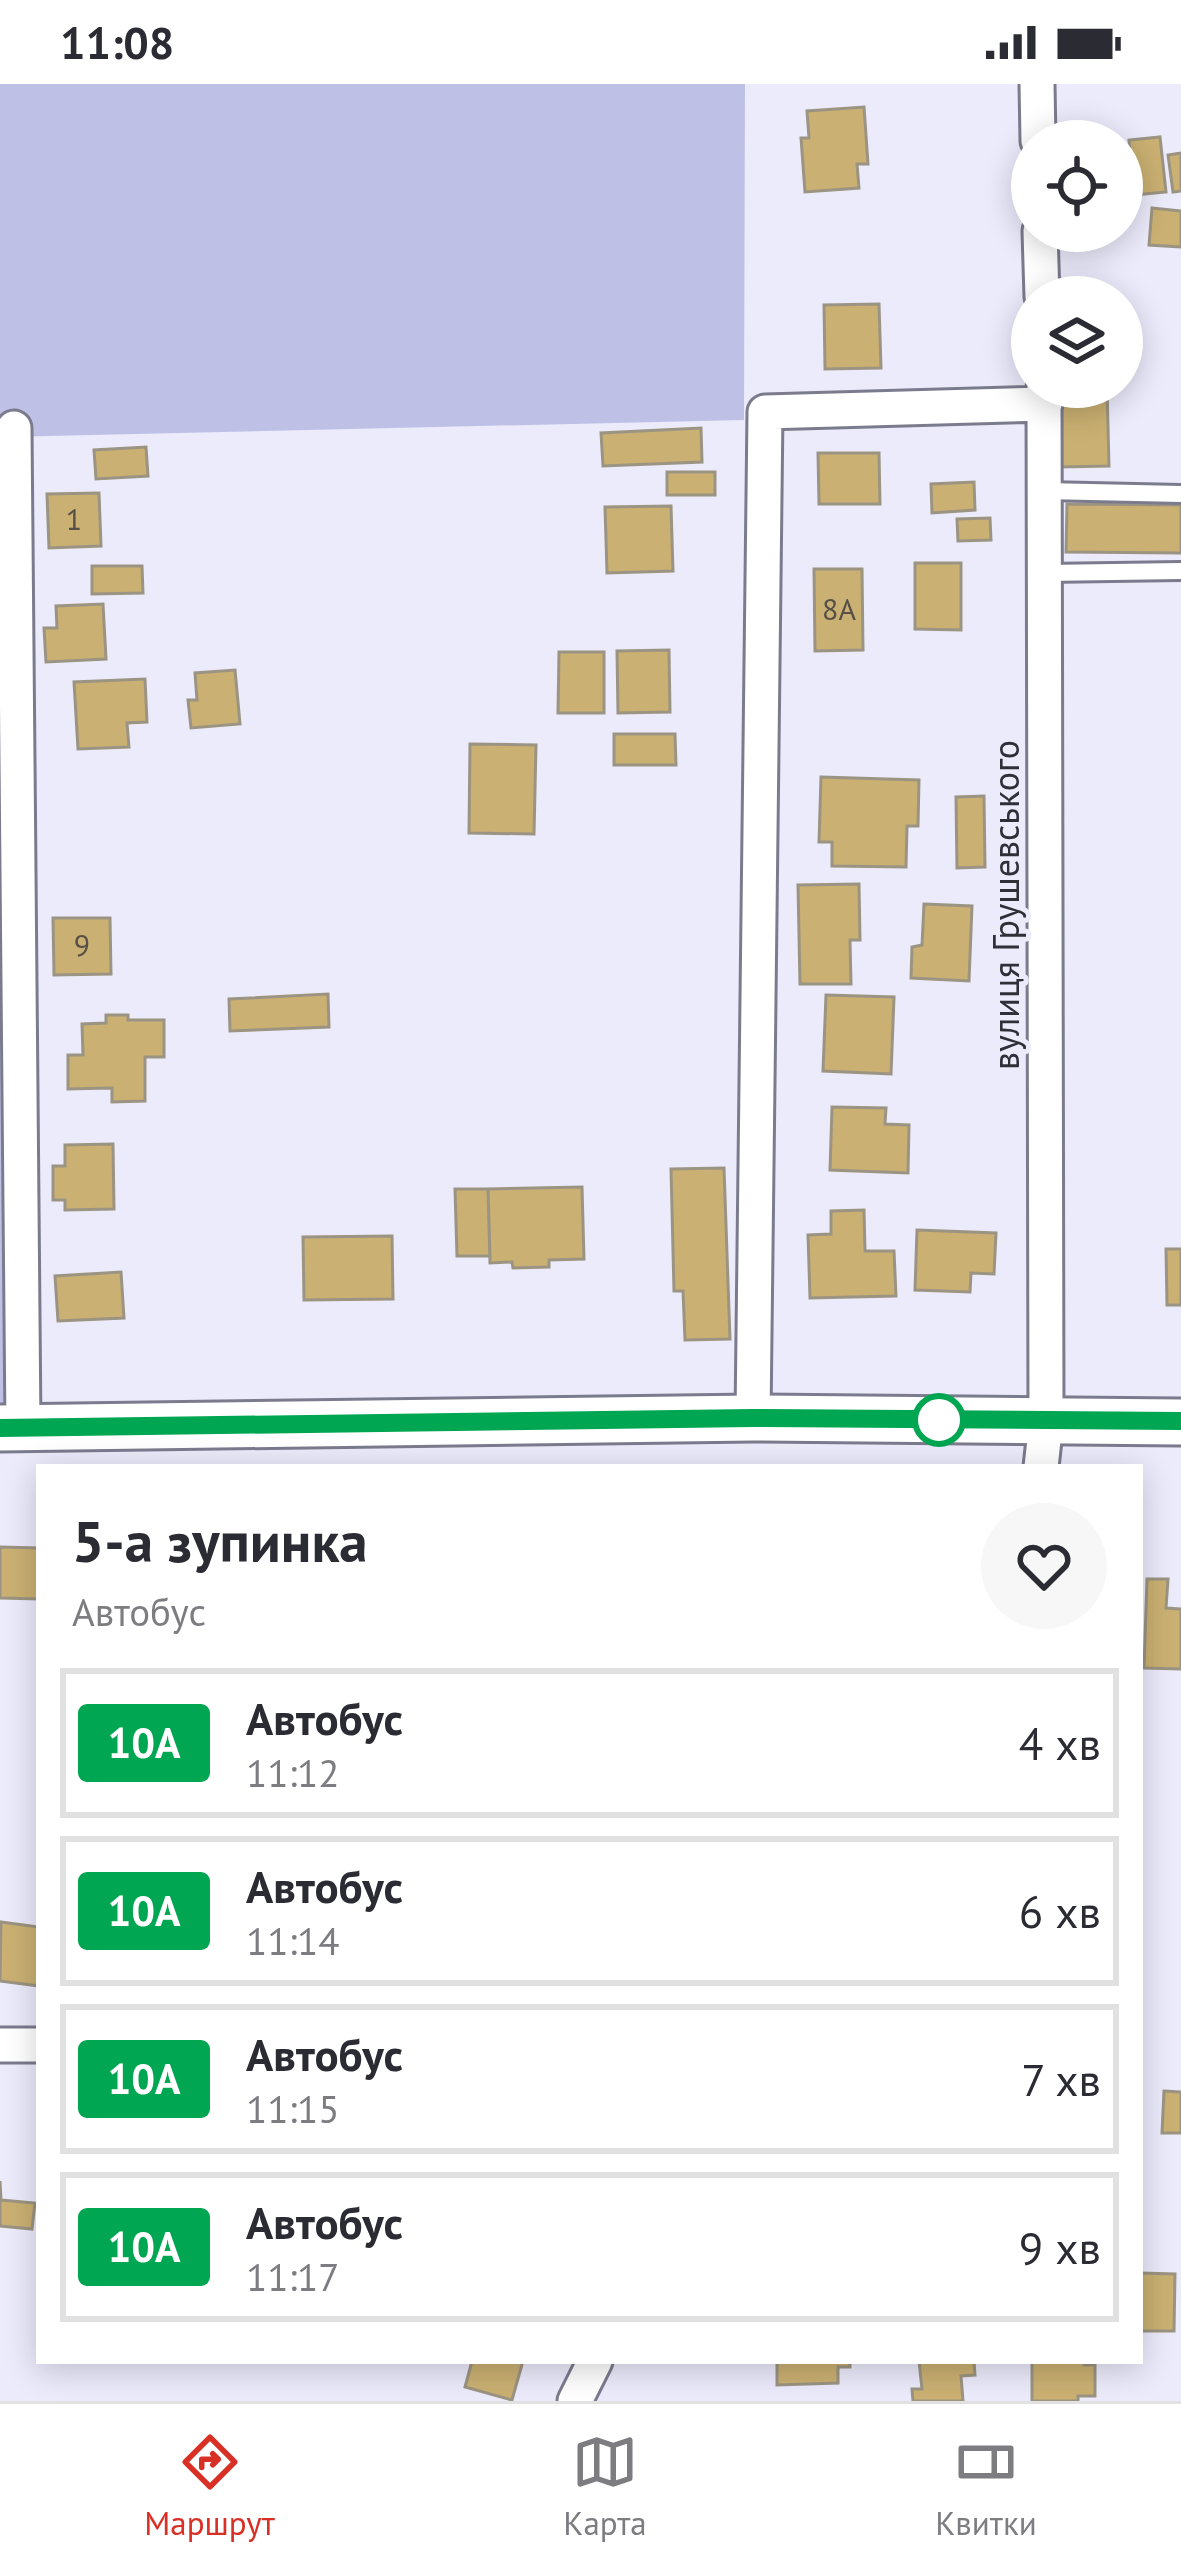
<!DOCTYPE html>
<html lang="uk">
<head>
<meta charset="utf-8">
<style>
  :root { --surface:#fff; --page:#f7f7f7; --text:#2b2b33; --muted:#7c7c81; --line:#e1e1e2; --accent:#d93025 }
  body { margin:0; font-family:"PT Sans",sans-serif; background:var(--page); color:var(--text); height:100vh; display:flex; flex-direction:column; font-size:45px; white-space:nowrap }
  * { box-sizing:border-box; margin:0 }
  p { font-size:39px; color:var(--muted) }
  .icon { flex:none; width:66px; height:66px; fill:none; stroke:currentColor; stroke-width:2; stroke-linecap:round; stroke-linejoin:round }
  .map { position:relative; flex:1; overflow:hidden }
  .drawer { position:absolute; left:36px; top:1380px; width:1107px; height:900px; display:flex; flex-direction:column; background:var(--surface); border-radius:0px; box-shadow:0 6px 30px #0003 }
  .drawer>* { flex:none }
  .badge { padding:0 24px; border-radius:9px; font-size:42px; line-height:78px }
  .fabs { position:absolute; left:1011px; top:36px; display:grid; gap:24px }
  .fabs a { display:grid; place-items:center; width:132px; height:132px; border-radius:50%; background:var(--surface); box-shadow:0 6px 30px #0003; font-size:60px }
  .map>.badge { position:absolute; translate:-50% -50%; box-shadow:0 0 0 6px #fff }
  .round { display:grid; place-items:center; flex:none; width:126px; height:126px; border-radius:63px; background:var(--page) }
  .overview { display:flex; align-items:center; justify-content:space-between; height:204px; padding:0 36px }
  h1 { font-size:57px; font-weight:700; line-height:90px }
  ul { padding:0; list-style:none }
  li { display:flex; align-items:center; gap:36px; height:150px; margin:0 24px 18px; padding:0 12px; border:6px solid var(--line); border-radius:0px }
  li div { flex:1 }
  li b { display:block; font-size:45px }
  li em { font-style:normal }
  li .badge { min-width:132px; font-weight:700; text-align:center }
  .status { display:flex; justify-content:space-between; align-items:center; height:84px; padding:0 60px; background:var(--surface); direction:ltr }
  .status svg { height:33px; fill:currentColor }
  .dock { display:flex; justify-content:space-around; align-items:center; height:168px; border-top:3px solid var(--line); background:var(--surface); font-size:33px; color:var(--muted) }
  .dock a { display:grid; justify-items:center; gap:6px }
  .dock .selected { color:var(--accent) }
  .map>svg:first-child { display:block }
  .green { fill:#bfc0e6 }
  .building { fill:#cab072; stroke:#9c9482; stroke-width:3 }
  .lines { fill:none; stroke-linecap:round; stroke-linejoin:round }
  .lane-casing { stroke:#7b7b8e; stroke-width:22 }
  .street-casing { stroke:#7b7b8e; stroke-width:39 }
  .secondary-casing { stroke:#7b7b8e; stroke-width:51 }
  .lane { stroke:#fff; stroke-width:16 }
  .street { stroke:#fff; stroke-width:33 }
  .secondary { stroke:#fff; stroke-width:45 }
  .line-casing { stroke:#fff; stroke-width:27 }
  .line { stroke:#00a651; stroke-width:18 }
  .stop-dot { fill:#fff; stroke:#00a651; stroke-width:6 }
  .labels { text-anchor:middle; stroke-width:10; stroke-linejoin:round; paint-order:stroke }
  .number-label { font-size:30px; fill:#565046 }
  .street-label { font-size:36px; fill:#2f3037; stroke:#ebebfc }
</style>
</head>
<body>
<div class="status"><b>11:08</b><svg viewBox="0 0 49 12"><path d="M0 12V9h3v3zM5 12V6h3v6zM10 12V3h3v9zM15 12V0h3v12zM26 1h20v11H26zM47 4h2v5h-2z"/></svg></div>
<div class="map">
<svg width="1181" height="2317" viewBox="0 0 1181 2317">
  <rect width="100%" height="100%" fill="#ebebfc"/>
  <!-- green -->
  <path class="green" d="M 0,0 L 745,0 L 744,336 L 3,353 L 23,1343 L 0,1344 Z"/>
  <!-- building -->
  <path class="building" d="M 864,23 L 868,80 L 857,80 L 859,104 L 805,108 L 801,54 L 809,54 L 807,27 Z
    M 1160,53 L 1166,108 L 1134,111 L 1129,56 Z
    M 1181,69 L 1181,107 L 1173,108 L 1168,71 Z
    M 1152,124 L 1181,127 L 1181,163 L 1149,161 Z
    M 879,220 L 881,284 L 825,285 L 824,221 Z
    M 1058,303 L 1107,303 L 1109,382 L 1060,383 Z
    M 701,344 L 702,378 L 603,382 L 601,349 Z
    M 146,363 L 148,392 L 96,395 L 94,366 Z
    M 818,369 L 879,369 L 880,420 L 819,420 Z
    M 667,388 L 715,388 L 715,411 L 667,411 Z
    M 974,398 L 975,426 L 932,429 L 931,400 Z
    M 99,409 L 101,462 L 49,464 L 47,410 Z
    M 1067,420 L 1181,421 L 1181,469 L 1066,468 Z
    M 671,422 L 673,487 L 607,489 L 605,423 Z
    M 990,434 L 991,456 L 958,457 L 957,435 Z
    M 915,479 L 961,479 L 961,546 L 915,545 Z
    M 92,482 L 142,482 L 143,509 L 92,510 Z
    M 814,485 L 862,485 L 863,566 L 815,567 Z
    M 103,520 L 106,575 L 46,578 L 44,544 L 57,544 L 56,522 Z
    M 669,566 L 670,628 L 618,629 L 617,567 Z
    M 559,568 L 604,568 L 604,629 L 558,629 Z
    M 235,586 L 240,640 L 191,644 L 188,616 L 197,616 L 195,589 Z
    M 145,595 L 147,638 L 127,639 L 129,663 L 78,665 L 74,598 Z
    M 614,650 L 675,650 L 676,681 L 614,681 Z
    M 470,660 L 536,661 L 534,750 L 469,749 Z
    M 821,693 L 919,696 L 918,742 L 907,742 L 906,783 L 832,782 L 832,758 L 819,758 Z
    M 984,712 L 985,783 L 957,784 L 956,713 Z
    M 859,800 L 860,856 L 850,856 L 851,900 L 800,900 L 798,801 Z
    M 924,820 L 972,822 L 969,897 L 911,894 L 912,863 L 922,861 Z
    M 53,834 L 110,834 L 111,890 L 54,891 Z
    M 328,910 L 329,943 L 230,947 L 229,915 Z
    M 826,911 L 894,913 L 891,990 L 823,987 Z
    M 106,931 L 128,931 L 128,936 L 164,936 L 164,973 L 145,973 L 145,1017 L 112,1018 L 112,1004 L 68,1005 L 68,971 L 83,971 L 82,940 L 106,939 Z
    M 832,1023 L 886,1024 L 885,1040 L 909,1041 L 908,1089 L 830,1086 Z
    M 113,1060 L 114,1125 L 65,1126 L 65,1116 L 53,1116 L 53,1082 L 65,1082 L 65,1061 Z
    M 724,1084 L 730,1255 L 685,1256 L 683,1207 L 674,1207 L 671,1085 Z
    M 582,1103 L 584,1175 L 549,1176 L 549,1183 L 513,1184 L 512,1178 L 490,1179 L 488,1105 Z
    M 455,1105 L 488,1105 L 490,1172 L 457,1172 Z
    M 864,1126 L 865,1167 L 894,1167 L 896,1212 L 810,1214 L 808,1151 L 831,1150 L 831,1127 Z
    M 917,1146 L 996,1149 L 994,1190 L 971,1189 L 970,1208 L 915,1206 Z
    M 392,1152 L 393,1215 L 304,1216 L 303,1153 Z
    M 1166,1165 L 1181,1165 L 1181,1221 L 1167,1221 Z
    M 121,1188 L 124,1234 L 58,1237 L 55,1192 Z
    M 0,1463 L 39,1464 L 38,1515 L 0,1514 Z
    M 1147,1495 L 1168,1495 L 1166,1524 L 1181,1525 L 1181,1585 L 1144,1584 Z
    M 1,1838 L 39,1843 L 39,1902 L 0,1897 Z
    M 1164,2007 L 1181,2008 L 1181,2049 L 1162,2049 Z
    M 0,2097 L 1,2116 L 35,2119 L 32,2145 L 0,2142 Z
    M 1140,2189 L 1175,2190 L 1174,2247 L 1140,2247 Z
    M 472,2277 L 523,2277 L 512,2316 L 465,2303 Z
    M 777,2277 L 850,2277 L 850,2283 L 838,2283 L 838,2299 L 777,2301 Z
    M 919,2277 L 974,2277 L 975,2291 L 961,2292 L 963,2317 L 913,2317 L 912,2305 L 922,2305 Z
    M 1032,2277 L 1084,2277 L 1084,2281 L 1095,2281 L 1095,2312 L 1078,2312 L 1078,2317 L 1032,2317 Z"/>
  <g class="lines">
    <defs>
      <path id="lane" d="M 1045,407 L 1181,410
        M 1045,489 L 1181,487"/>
      <path id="street" d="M 1037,0 L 1038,57
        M 1040,147 L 1042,213
        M 14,344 L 23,1343
        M 753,1334 L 765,328 L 1045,320
        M 1041,1383 L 1046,1338 L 1044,303
        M 0,1961 L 39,1961
        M 575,2317 L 595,2277"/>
      <path id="secondary" d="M 0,1344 L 753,1334 L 1181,1338"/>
    </defs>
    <!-- lane casing -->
    <use href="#lane" class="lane-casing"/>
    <!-- street casing -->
    <use href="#street" class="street-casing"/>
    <!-- secondary casing -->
    <use href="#secondary" class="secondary-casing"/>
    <!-- lane -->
    <use href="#lane" class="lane"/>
    <!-- street -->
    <use href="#street" class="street"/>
    <!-- secondary -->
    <use href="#secondary" class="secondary"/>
  </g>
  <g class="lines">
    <defs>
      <path id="line" d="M 0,1344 L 753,1334 L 1181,1337"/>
    </defs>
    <!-- line casing -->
    <use href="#line" class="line-casing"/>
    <!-- line -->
    <use href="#line" class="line"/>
  </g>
  <!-- markers -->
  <circle class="stop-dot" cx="939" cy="1336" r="24"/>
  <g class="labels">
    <!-- number labels -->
    <g class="number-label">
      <text x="74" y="446">1</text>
      <text x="839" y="536">8А</text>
      <text x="82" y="872">9</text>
    </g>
    <!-- street labels -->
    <g class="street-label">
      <text transform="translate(1006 821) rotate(-90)" y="13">вулиця Грушевського</text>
    </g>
  </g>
</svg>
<div class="fabs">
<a><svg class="icon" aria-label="locate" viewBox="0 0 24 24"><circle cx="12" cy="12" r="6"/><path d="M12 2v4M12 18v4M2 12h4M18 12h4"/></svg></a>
<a><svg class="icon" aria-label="layers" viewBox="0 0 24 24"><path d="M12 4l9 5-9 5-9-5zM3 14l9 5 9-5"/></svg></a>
</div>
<section class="drawer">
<div class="overview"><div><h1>5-а зупинка</h1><p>Автобус</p></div><a class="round"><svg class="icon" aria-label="heart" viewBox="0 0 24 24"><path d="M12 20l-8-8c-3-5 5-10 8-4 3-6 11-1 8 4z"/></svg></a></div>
<ul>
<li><span class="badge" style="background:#00a651;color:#fff">10А</span><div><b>Автобус</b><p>11:12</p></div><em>4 хв</em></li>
<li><span class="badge" style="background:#00a651;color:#fff">10А</span><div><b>Автобус</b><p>11:14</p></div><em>6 хв</em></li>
<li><span class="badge" style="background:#00a651;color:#fff">10А</span><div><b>Автобус</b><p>11:15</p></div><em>7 хв</em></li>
<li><span class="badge" style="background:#00a651;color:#fff">10А</span><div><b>Автобус</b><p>11:17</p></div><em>9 хв</em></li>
</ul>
</section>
</div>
<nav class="dock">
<a class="selected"><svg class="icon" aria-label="directions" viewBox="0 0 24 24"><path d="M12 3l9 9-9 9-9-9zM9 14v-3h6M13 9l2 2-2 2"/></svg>Маршрут</a>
<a><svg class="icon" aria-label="map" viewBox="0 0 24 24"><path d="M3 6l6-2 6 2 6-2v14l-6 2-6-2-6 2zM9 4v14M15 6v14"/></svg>Карта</a>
<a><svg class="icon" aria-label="tickets" viewBox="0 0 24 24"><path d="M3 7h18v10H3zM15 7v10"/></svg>Квитки</a>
</nav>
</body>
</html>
